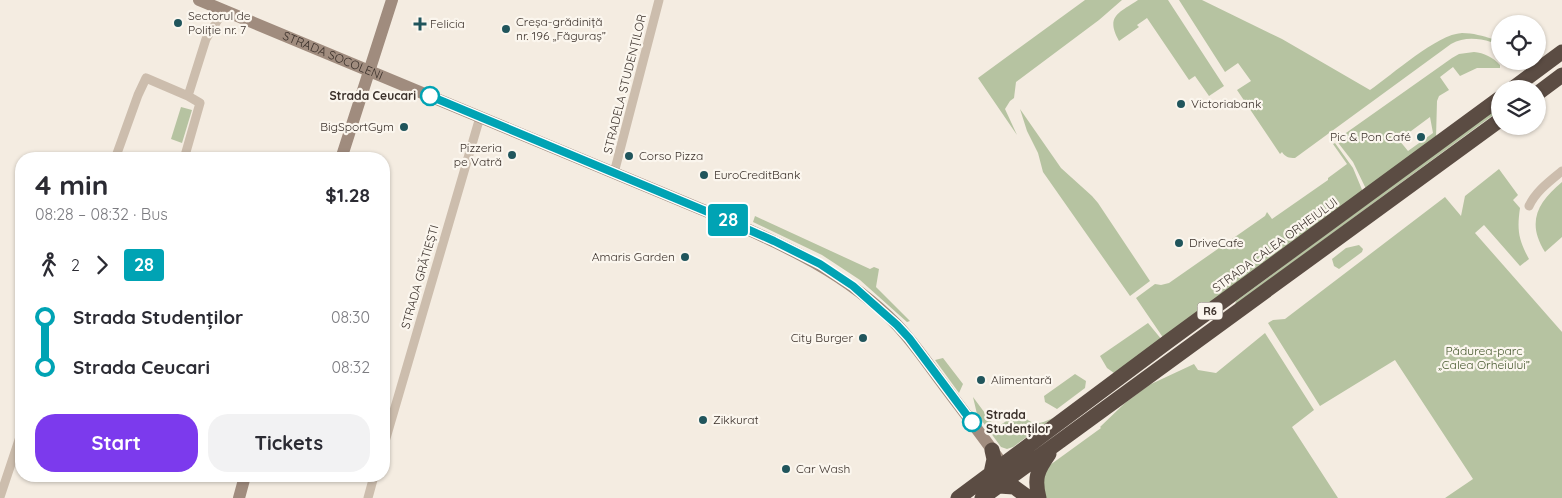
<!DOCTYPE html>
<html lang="en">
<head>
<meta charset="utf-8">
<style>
  :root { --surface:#fff; --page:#f2f2f3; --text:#2b2b33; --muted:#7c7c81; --accent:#7c3aed }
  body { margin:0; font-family:Quicksand,sans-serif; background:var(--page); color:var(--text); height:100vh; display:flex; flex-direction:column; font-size:19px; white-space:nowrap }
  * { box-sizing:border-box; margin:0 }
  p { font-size:16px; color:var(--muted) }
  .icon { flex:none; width:28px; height:28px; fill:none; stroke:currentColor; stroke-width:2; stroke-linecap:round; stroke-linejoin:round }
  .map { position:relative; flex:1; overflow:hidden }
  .drawer { position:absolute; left:15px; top:152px; width:375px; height:330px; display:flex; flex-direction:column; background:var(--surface); border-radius:20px; box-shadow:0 1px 4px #0004 }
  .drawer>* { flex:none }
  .badge { padding:0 10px; border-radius:4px; font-size:18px; line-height:32px }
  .controls { position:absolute; left:1491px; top:15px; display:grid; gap:10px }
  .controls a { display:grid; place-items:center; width:55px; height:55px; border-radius:50%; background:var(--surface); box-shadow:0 1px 4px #0004; font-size:25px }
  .map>.badge { position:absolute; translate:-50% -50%; box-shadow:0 0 0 2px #fff }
  .legs { display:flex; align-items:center; gap:8px; height:55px; padding:0 20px; font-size:16px }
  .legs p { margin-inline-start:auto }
  .headline { display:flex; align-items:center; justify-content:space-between; height:85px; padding:0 20px }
  h1 { font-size:28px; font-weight:700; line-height:38px }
  .action { display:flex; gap:10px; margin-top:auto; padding:10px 20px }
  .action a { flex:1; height:58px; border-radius:20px; background:var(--accent); color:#fff; font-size:20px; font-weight:700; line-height:58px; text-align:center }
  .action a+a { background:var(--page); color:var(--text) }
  ul { padding:0 20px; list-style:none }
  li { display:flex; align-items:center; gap:18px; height:50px; font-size:19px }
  li i { display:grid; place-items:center; width:8px; height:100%; margin:0 6px; background:currentColor }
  li i::after { content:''; width:12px; height:12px; margin:-6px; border:4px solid; border-radius:50%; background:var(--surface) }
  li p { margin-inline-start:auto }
  li:first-child i { background:linear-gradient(#0000 50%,currentColor 0) }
  li:last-child i { background:linear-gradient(currentColor 50%,#0000 0) }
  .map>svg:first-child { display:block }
  .green { fill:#b6c3a1; fill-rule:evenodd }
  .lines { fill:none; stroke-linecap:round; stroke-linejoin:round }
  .street { stroke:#ccbdad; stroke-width:9 }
  .secondary { stroke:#a08c7e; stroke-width:12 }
  .highway { stroke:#5b4c43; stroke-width:15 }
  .line-1-casing { stroke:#fff; stroke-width:11 }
  .line-1 { stroke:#00a3b4; stroke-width:8 }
  .poi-dot { fill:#20555c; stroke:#fbf6ee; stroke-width:2 }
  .stop-1-dot { fill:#fff; stroke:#00a3b4; stroke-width:2.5 }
  .labels { text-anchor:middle; stroke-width:4.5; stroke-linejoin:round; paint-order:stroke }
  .shield { fill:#fbf6ee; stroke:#756c66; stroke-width:1 }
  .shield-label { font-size:11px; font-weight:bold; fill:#3b312b }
  .poi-label { font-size:12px; fill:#3b312b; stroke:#fbf6ee; text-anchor:start }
  .street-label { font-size:12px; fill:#3b312b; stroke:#fbf6ee }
  .stop-label { font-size:12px; font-weight:bold; fill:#3b312b; stroke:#fbf6ee; text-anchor:end }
  .park-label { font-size:12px; fill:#47592f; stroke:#fbf6ee }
</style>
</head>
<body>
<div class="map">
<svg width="1562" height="498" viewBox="0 0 1562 498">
  <rect width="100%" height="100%" fill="#f4ece1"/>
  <!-- green -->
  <path class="green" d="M 1085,0 L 1122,0 L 1099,20 L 1016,82 L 1014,98 L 1010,101 L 1005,109 L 1017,135 L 978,78 Z
    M 1138,0 L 1168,0 L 1224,86 L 1209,96 L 1195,76 L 1189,80 L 1147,18 L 1137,25 L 1139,27 L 1119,41 C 1105,16 1119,13 1138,0 Z
    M 1179,0 L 1202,0 L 1282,39 L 1370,90 C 1392,75 1437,34 1462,33 C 1473,33 1483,36 1493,39 L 1491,42 C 1477,38 1464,37 1451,44 L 1295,158 C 1289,158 1285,157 1282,152 L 1280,154 L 1237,90 L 1251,81 L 1238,63 L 1225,72 Z
    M 1474,52 C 1484,53 1493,57 1500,65 L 1500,68 L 1477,68 L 1460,76 L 1453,67 L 1440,77 L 1449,90 L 1439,96 L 1437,101 L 1436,138 L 1367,191 L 1353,162 L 1336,140 L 1452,58 L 1459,54 ZM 1430,117 L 1433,133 L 1408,151 L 1399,140 Z
    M 1500,106 L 1500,110 L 1235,305 L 1236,301 Z
    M 181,107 L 192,110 L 182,143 L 171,139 Z
    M 1020,109 L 1061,168 L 1092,196 L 1098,203 L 1150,281 L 1130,296 L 1043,172 L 1038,153 L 1027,131 Z
    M 1335,143 L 1353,168 L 1363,192 L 1164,339 L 1136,298 L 1155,284 L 1161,285 L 1169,283 L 1265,216 L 1267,212 L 1272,219 L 1328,180 L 1328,178 L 1347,164 L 1333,144 Z
    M 1499,169 L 1518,195 L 1513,200 L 1520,208 C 1517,229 1518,239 1529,259 L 1520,266 L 1484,225 L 1475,233 L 1562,332 L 1562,498 L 1445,498 L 1473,479 L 1395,360 L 1320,406 L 1268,323 L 1273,320 L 1285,319 L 1445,197 L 1461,216 L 1465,196 Z
    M 1562,182 L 1562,237 L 1545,252 C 1526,222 1538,202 1562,182 Z
    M 755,216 L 870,269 L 874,267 L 879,269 L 876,287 L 910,321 L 907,322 L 860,280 L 822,255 L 753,222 Z
    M 1359,245 L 1363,249 L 1362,252 L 1339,269 L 1334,266 L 1332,259 L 1346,248 Z
    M 1148,323 L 1162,340 L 1114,373 L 1107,368 L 1100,356 Z
    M 1265,333 L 1314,410 L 1292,427 L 1338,498 L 1041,498 L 1042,480 L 1050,465 L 1101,428 L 1100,427 L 1125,403 L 1149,385 L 1194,364 L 1198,370 L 1216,373 Z
    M 943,358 L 963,384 L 959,393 L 935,360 Z
    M 1075,374 L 1086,381 L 1085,388 L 1057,409 L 1045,402 L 1044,396 Z
    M 973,397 L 996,428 L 1020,412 C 1031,426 1038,425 1053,418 L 1013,447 L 1007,449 L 1001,447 L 977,414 Z"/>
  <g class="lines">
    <!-- street -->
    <path class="street" d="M 188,96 L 206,39 L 224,10
      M 115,159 L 138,95 L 146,78 L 188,96 L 200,103 L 184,159
      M 614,173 L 659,0
      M 1529,206 C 1536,191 1550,181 1562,171
      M 384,445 L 480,117
      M 0,497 L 21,434
      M 368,498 L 374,476"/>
    <!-- secondary -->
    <g class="secondary">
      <path id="s1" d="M 199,0 L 720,217 C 784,245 848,274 897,325 C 912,341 924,358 937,376 C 957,403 978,430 998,458"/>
      <path d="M 341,159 L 392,0"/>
      <path d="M 239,498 L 245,476"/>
    </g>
    <!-- highway -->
    <path class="highway" d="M 1512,89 L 1562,52
      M 1538,93 L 1562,75
      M 991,473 L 994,459 L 992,450
      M 999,486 L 1014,487 L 1025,495
      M 958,498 L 1166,343 L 1500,98
      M 982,498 L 1500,120
      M 1039,498 C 1034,478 1037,471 1049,454"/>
  </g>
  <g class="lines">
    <defs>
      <path id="line-1" d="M 430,96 L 720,217 L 774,241 L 820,264 L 853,286 L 897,325 L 909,338 L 972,422"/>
    </defs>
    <!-- line-1 casing -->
    <use href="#line-1" class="line-1-casing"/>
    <!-- line-1 -->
    <use href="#line-1" class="line-1"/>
  </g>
  <!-- markers -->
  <g class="poi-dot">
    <circle cx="178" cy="23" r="5"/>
    <path d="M417.5 16.5h5v5h5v5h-5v5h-5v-5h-5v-5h5z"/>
    <circle cx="506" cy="29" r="5"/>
    <circle cx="1181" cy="104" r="5"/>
    <circle cx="404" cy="127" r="5"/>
    <circle cx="1421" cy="137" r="5"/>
    <circle cx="512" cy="155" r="5"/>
    <circle cx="629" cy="156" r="5"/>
    <circle cx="704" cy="175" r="5"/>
    <circle cx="1179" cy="243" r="5"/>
    <circle cx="685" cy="257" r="5"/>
    <circle cx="863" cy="338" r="5"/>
    <circle cx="981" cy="380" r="5"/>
    <circle cx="703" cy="420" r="5"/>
    <circle cx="786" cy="469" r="5"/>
  </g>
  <g class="stop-1-dot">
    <circle cx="430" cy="96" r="9"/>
    <circle cx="972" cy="422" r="9"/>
  </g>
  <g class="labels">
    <!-- shield labels -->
    <rect class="shield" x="1197.5" y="302.5" width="25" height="17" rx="4"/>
    <g class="shield-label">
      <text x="1210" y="315">R6</text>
    </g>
    <!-- poi labels -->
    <g class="poi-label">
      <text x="188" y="20">Sectorul de<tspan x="188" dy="14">Poliție nr. 7</tspan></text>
      <text x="516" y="26">Creșa-grădiniță<tspan x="516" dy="14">nr. 196 „Făguraș”</tspan></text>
      <text x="430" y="28">Felicia</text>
      <text x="1191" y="108">Victoriabank</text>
      <text x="394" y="131" text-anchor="end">BigSportGym</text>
      <text x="1411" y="141" text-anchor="end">Pic &amp; Pon Café</text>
      <text x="502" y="152" text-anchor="end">Pizzeria<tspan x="502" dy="14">pe Vatră</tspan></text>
      <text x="639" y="160">Corso Pizza</text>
      <text x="714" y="179">EuroCreditBank</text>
      <text x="1189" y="247">DriveCafe</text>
      <text x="675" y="261" text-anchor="end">Amaris Garden</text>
      <text x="853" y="342" text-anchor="end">City Burger</text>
      <text x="991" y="384">Alimentară</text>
      <text x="713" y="424">Zikkurat</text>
      <text x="796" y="473">Car Wash</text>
    </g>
    <!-- street labels -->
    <g class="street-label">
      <text dy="4" stroke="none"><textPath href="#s1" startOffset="145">STRADA SOCOLENI</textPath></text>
      <text transform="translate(625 84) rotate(-76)" y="4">STRADELA STUDENȚILOR</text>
      <text transform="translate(1275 245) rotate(-36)" y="4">STRADA CALEA ORHEIULUI</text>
      <text transform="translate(420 277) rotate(-74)" y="4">STRADA GRĂTIEȘTI</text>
    </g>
    <!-- stop labels -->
    <g class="stop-label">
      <text x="416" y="100">Strada Ceucari</text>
      <text x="986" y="419" text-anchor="start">Strada<tspan x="986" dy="14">Studenților</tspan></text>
    </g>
    <!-- park labels -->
    <g class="park-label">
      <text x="1484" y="355">Pădurea-parc<tspan x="1484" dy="14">„Calea Orheiului”</tspan></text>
    </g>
  </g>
</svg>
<div class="controls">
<a><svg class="icon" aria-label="locate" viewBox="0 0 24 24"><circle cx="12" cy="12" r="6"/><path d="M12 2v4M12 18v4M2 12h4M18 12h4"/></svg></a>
<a><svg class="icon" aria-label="layers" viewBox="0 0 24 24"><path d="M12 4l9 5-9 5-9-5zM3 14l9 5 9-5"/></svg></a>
</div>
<b class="badge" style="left:728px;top:220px;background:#00a3b4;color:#fff">28</b>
<section class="drawer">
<div class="headline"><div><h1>4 min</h1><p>08:28 – 08:32 · Bus</p></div><b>$1.28</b></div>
<div class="legs"><svg class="icon" aria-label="walk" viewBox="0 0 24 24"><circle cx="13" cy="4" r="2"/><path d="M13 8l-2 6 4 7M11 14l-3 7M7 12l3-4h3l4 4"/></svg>2<svg class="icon" aria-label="forward" viewBox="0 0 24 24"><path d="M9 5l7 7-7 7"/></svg><b class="badge" style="background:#00a3b4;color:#fff">28</b></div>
<ul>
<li><i style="color:#00a3b4"></i><b>Strada Studenților</b><p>08:30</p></li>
<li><i style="color:#00a3b4"></i><b>Strada Ceucari</b><p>08:32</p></li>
</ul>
<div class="action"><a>Start</a><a>Tickets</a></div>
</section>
</div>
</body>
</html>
